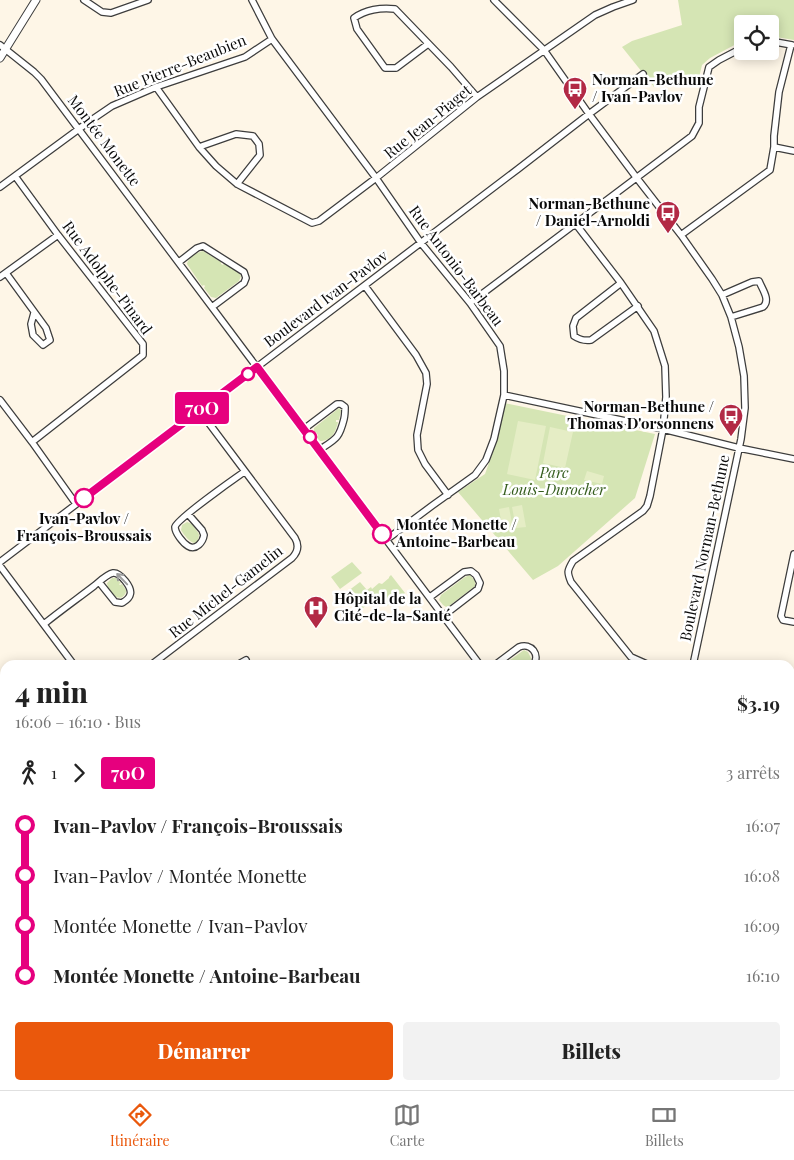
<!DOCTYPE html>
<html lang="fr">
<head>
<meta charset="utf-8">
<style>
  :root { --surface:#fff; --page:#f2f2f2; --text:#222; --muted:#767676; --line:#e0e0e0; --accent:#ea580c }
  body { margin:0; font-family:"Playfair Display",serif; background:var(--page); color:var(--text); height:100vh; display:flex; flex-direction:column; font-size:19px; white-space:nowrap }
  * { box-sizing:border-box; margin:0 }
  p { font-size:16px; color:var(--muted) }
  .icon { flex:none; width:28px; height:28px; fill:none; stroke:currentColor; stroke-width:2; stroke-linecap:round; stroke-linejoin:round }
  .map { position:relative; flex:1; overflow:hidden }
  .panel { position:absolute; left:0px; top:660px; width:795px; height:430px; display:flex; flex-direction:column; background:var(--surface); border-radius:15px 15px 0 0; box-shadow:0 2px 12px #0003 }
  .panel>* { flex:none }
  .badge { padding:0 10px; border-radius:4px; font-size:18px; line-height:32px }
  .fabs { position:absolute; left:734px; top:15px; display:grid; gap:10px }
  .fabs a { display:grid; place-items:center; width:45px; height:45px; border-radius:5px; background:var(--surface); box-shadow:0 2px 12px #0003; font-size:25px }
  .map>.badge { position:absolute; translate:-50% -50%; box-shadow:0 0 0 2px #fff }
  .legs { display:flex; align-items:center; gap:8px; height:55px; padding:0 15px; font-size:16px }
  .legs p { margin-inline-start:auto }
  .headline { display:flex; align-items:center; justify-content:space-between; height:85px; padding:0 15px }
  h1 { font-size:28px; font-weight:800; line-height:38px }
  .action { display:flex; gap:10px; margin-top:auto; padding:10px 15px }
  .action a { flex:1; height:58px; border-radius:5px; background:var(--accent); color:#fff; font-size:20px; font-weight:800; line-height:58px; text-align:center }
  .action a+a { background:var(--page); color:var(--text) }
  ul { padding:0 15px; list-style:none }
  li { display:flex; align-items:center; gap:18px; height:50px; font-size:19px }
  li i { display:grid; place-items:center; width:8px; height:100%; margin:0 6px; background:currentColor }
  li i::after { content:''; width:12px; height:12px; margin:-6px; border:4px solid; border-radius:50%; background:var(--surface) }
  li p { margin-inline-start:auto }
  li:first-child i { background:linear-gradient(#0000 50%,currentColor 0) }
  li:last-child i { background:linear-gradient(currentColor 50%,#0000 0) }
  .menu { display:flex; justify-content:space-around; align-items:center; height:70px; border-top:1px solid var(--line); background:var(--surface); font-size:14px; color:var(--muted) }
  .menu a { display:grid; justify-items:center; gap:2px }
  .menu .current { color:var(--accent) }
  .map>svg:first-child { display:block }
  .green { fill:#d5e5b4 }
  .pitch { fill:#e5edc5 }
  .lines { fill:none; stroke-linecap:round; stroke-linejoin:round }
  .minor-casing { stroke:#3d3d3d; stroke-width:8 }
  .tertiary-casing { stroke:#3d3d3d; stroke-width:9 }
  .trunk-casing { stroke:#1b1b1b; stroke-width:11 }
  .motorway-casing { stroke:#1b1b1b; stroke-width:12 }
  .minor { stroke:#fff; stroke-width:5.5 }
  .tertiary { stroke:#fff; stroke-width:7 }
  .trunk { stroke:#f09f5c; stroke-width:9 }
  .motorway { stroke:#ee8455; stroke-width:10 }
  .oneway { stroke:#9d9d9d }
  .line-1-casing { stroke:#fff; stroke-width:11 }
  .line-1 { stroke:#e6007e; stroke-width:8 }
  .stop-1-dot { fill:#fff; stroke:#e6007e; stroke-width:2.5 }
  .labels { text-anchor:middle; stroke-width:5; stroke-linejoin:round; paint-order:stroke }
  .street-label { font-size:15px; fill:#0a0a0a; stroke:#fff }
  .poi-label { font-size:15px; font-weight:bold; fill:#0a0a0a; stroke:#fff; text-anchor:start }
  .park-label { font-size:15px; font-style:italic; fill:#355d1e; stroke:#fff }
  .stop-label { font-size:15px; font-weight:bold; fill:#0a0a0a; stroke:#fff }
</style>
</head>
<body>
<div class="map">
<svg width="794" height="1090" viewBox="0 0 794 1090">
  <rect width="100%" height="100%" fill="#fef6e7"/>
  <!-- green -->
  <path class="green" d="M 678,0 L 794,0 L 794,40 L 770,36 L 770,24 L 742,24 L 742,41 L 710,58 L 702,65 L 698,82 L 675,75 L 654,87 L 622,47 L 632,41 L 682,25 Z
    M 203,251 L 221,262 L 221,264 L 223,265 L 224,263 L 239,273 L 241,276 L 239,281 L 216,298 L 211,297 L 204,288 L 205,286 L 204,285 L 202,286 L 187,264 C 188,258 197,252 203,251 Z
    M 504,403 L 655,434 L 635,498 L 558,566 L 533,580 L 458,492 L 485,474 L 497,440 Z
    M 339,408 L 341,410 L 339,420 L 336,420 L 336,422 L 338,422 C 336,431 332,441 320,441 L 316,437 L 318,435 L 316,432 L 314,433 L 314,428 Z
    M 187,522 L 192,524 L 199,534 C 198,553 185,537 181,530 L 182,525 Z
    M 352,562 L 362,573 L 340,589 L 331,577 Z
    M 391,575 L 405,593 L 387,606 L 368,604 L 358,612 L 344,594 L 360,582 L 367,590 L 371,587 L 372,589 L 379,583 L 382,584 L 389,578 L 389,577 Z
    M 470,575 L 475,581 L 475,586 L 449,606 L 446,607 L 443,605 L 439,600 L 441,595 L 465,577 Z
    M 112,578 L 116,578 L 121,583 L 119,584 L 120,585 L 122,584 L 126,590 L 126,592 C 124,597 121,599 116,597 L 108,588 L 107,583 Z
    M 524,650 L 528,652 L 531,658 L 531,661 L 526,665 L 503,665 Z"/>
  <!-- pitch -->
  <path class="pitch" d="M 518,421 L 546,426 L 535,480 L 507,474 Z
    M 550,427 L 573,432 L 565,468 L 543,463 Z
    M 587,471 L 604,476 L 602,484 L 584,480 Z
    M 522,505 L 526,527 L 516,528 L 512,507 Z
    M 509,507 L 513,529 L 503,531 L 499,509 Z"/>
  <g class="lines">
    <defs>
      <path id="minor" d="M 84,0 L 102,12 L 111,13 L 148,0
        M 252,0 L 272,39 L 376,178 L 421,243 L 470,303 L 500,346 L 504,371 L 504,395 L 494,439 L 486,460 L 475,475 L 433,505 L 386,540
        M 494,0 L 544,50 L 589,114 L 636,177 L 681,235 L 712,279 L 722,295 L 731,317 L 739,347 L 744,376 L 745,408 L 741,439 L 693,665
        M 770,41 L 792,45
        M 428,44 L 396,68 L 385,68 L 357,29 L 354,18 C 365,10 381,7 395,9 L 451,67 L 477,97
        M 0,45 L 34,72 L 41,79 L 480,665
        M 156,87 L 199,147 L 216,166 L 237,184 L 312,223 L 319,221 L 376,178 L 477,97 L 595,15 L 613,7 L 633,0
        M 199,147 L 236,134 L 253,136 L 259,144 L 260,155 L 237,184
        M 774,147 L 794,151
        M 15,176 L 58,235 L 143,344 L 143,355 L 32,442
        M 0,187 L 87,123 L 112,106 L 156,87 L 245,57 L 272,39
        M 575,223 L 621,283 L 654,331 L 665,366 L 666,397 L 663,429 L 650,496 L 647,506 L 643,511 L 573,561 C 567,571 567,572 571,582 L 631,657 L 649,665
        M 681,235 L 770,170 L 774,147 L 774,136 L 779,92 L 791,45
        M 179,262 L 197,248 L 203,246 L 244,272 L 246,278 L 244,283 L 212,307
        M 6,273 L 46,328 L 50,340 L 43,345 L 33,335 L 31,324 L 34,313
        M 0,277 L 58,235
        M 621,283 L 576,318 L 573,326 L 574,336 C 580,340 584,341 591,340 L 638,306
        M 365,286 L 416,355 L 426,373 L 427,384 L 417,435 L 418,450 L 425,464 L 448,495
        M 722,295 L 752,282 L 759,281 C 762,289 771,300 763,307 L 731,317
        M 470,303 L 692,136 L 699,123 L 699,107 L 709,67 L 719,60 L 742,48
        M 504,395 L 663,429 L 739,448 L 794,459
        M 0,400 L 32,442 L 76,504
        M 304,429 L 337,404 L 341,404 L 345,407 C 345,411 345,415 344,419 C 339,439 336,439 319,450
        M 188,514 L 202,530 L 204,535 C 203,542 196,551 188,546 C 183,543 175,533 175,527 C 176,520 234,479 244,472
        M 794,554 L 781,616 L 783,620 L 794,622
        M 0,562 L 518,169 L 589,114 L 643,74
        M 0,566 L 74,665
        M 430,597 L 464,572 L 471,571 L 476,575 L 480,583 L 478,589 L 443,616
        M 44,624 C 60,611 77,599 94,586 C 99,582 107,574 113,573 C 120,572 133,588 130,595 C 129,599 125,601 122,603 L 115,602 L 99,582
        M 151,665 L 292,558 C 298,552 299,545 295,538 L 199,410
        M 237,665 L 246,660
        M 247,665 L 249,664
        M 495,665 L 519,647 C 531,642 541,655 533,665
        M 790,698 L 794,698
        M 0,850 L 5,846
        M 790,900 L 794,897
        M 0,1030 L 5,1036
        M 41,1085 L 45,1090
        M 53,1090 L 59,1085
        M 182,1090 L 184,1085"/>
      <path id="tertiary" d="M 0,58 L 36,0
        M 0,691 L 5,698
        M 0,713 L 5,720
        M 280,1085 L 284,1090
        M 297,1085 L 301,1090"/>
      <path id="trunk" d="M 790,978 L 794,974
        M 697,1090 L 701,1085
        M 789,1090 L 794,1084"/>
      <path id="motorway" d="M 790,1011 L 794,1006
        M 790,1055 L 794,1050
        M 725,1090 L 729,1085
        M 761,1090 L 765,1085"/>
    </defs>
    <!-- minor casing -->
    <use href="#minor" class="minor-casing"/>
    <!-- tertiary casing -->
    <use href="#tertiary" class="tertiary-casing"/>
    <!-- trunk casing -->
    <use href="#trunk" class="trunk-casing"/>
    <!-- motorway casing -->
    <use href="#motorway" class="motorway-casing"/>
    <!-- minor -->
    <use href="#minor" class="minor"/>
    <!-- tertiary -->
    <use href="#tertiary" class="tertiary"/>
    <!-- trunk -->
    <use href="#trunk" class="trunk"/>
    <!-- motorway -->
    <use href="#motorway" class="motorway"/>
  </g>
  <!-- one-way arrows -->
  <defs><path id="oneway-shaft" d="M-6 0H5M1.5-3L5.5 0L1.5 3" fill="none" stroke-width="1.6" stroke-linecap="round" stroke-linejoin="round" transform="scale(1.25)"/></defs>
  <use class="oneway" href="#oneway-shaft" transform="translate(122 579) rotate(-134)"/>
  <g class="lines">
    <defs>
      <path id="line-1" d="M 84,498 L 257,367 L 382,534"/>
    </defs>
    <!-- line-1 casing -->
    <use href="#line-1" class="line-1-casing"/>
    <!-- line-1 -->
    <use href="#line-1" class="line-1"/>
  </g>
  <!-- icons -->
  <defs>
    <symbol id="bus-pin" viewBox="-11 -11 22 30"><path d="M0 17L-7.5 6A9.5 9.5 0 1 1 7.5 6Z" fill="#b22945" stroke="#fff"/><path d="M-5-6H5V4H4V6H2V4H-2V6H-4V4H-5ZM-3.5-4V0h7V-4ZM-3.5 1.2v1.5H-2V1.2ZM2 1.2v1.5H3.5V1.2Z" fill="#fff"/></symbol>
    <symbol id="hospital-pin" viewBox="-11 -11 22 30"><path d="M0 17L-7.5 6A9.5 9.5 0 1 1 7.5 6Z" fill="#b22945" stroke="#fff"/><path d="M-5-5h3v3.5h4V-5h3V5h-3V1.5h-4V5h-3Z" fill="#fff"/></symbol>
  </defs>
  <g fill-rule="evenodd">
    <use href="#bus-pin" x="561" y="75" width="28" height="38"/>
    <use href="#bus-pin" x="654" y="199" width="28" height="38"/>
    <use href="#bus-pin" x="717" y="402" width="28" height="38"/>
    <use href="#hospital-pin" x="302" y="594" width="28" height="38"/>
  </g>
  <!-- markers -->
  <g class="stop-1-dot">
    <circle cx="248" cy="374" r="6"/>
    <circle cx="310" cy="437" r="6"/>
    <circle cx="84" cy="498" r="9"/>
    <circle cx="382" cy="534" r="9"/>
  </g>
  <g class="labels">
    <!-- street labels -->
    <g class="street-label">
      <text transform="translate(180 66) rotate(-22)" y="5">Rue Pierre-Beaubien</text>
      <text transform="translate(428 122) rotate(-39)" y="5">Rue Jean-Piaget</text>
      <text transform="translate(104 141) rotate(53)" y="5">Montée Monette</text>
      <text transform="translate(456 266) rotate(53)" y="5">Rue Antonio-Barbeau</text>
      <text transform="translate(107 278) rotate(53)" y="5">Rue Adolphe-Pinard</text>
      <text transform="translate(326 299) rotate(-37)" y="5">Boulevard Ivan-Pavlov</text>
      <text transform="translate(705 548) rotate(-78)" y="5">Boulevard Norman-Bethune</text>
      <text transform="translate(226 592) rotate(-38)" y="5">Rue Michel-Gamelin</text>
    </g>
    <!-- poi labels -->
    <g class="poi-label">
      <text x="592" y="85">Norman-Bethune<tspan x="592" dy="17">/ Ivan-Pavlov</tspan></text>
      <text x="650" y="209" text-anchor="end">Norman-Bethune<tspan x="650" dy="17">/ Daniel-Arnoldi</tspan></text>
      <text x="714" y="412" text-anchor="end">Norman-Bethune /<tspan x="714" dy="17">Thomas D'orsonnens</tspan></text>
      <text x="334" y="604">Hôpital de la<tspan x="334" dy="17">Cité-de-la-Santé</tspan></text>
    </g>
    <!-- park labels -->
    <g class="park-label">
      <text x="554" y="478">Parc<tspan x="554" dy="17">Louis-Durocher</tspan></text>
    </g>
    <!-- stop labels -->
    <g class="stop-label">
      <text x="84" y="524">Ivan-Pavlov /<tspan x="84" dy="17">François-Broussais</tspan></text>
      <text x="396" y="530" text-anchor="start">Montée Monette /<tspan x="396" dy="17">Antoine-Barbeau</tspan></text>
    </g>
  </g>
</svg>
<div class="fabs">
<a><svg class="icon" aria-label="locate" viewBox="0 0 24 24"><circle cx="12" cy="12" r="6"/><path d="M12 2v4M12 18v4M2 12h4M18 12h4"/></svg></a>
</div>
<b class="badge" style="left:202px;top:408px;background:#e6007e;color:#fff">70O</b>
<section class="panel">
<div class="headline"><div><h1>4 min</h1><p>16:06 – 16:10 · Bus</p></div><b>$3.19</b></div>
<div class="legs"><svg class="icon" aria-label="walk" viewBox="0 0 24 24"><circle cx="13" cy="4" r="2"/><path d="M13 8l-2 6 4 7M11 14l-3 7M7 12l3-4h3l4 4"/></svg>1<svg class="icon" aria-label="forward" viewBox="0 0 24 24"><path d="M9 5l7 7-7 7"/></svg><b class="badge" style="background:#e6007e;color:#fff">70O</b><p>3 arrêts</p></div>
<ul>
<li><i style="color:#e6007e"></i><b>Ivan-Pavlov / François-Broussais</b><p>16:07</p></li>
<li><i style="color:#e6007e"></i><span>Ivan-Pavlov / Montée Monette</span><p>16:08</p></li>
<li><i style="color:#e6007e"></i><span>Montée Monette / Ivan-Pavlov</span><p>16:09</p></li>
<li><i style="color:#e6007e"></i><b>Montée Monette / Antoine-Barbeau</b><p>16:10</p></li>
</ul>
<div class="action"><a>Démarrer</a><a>Billets</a></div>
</section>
</div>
<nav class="menu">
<a class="current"><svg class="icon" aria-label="directions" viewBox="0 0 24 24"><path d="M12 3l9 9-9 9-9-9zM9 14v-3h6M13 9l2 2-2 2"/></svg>Itinéraire</a>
<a><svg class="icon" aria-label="map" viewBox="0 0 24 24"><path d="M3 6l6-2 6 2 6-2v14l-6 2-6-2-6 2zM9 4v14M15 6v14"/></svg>Carte</a>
<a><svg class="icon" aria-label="tickets" viewBox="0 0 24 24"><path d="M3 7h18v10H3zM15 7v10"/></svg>Billets</a>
</nav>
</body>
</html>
